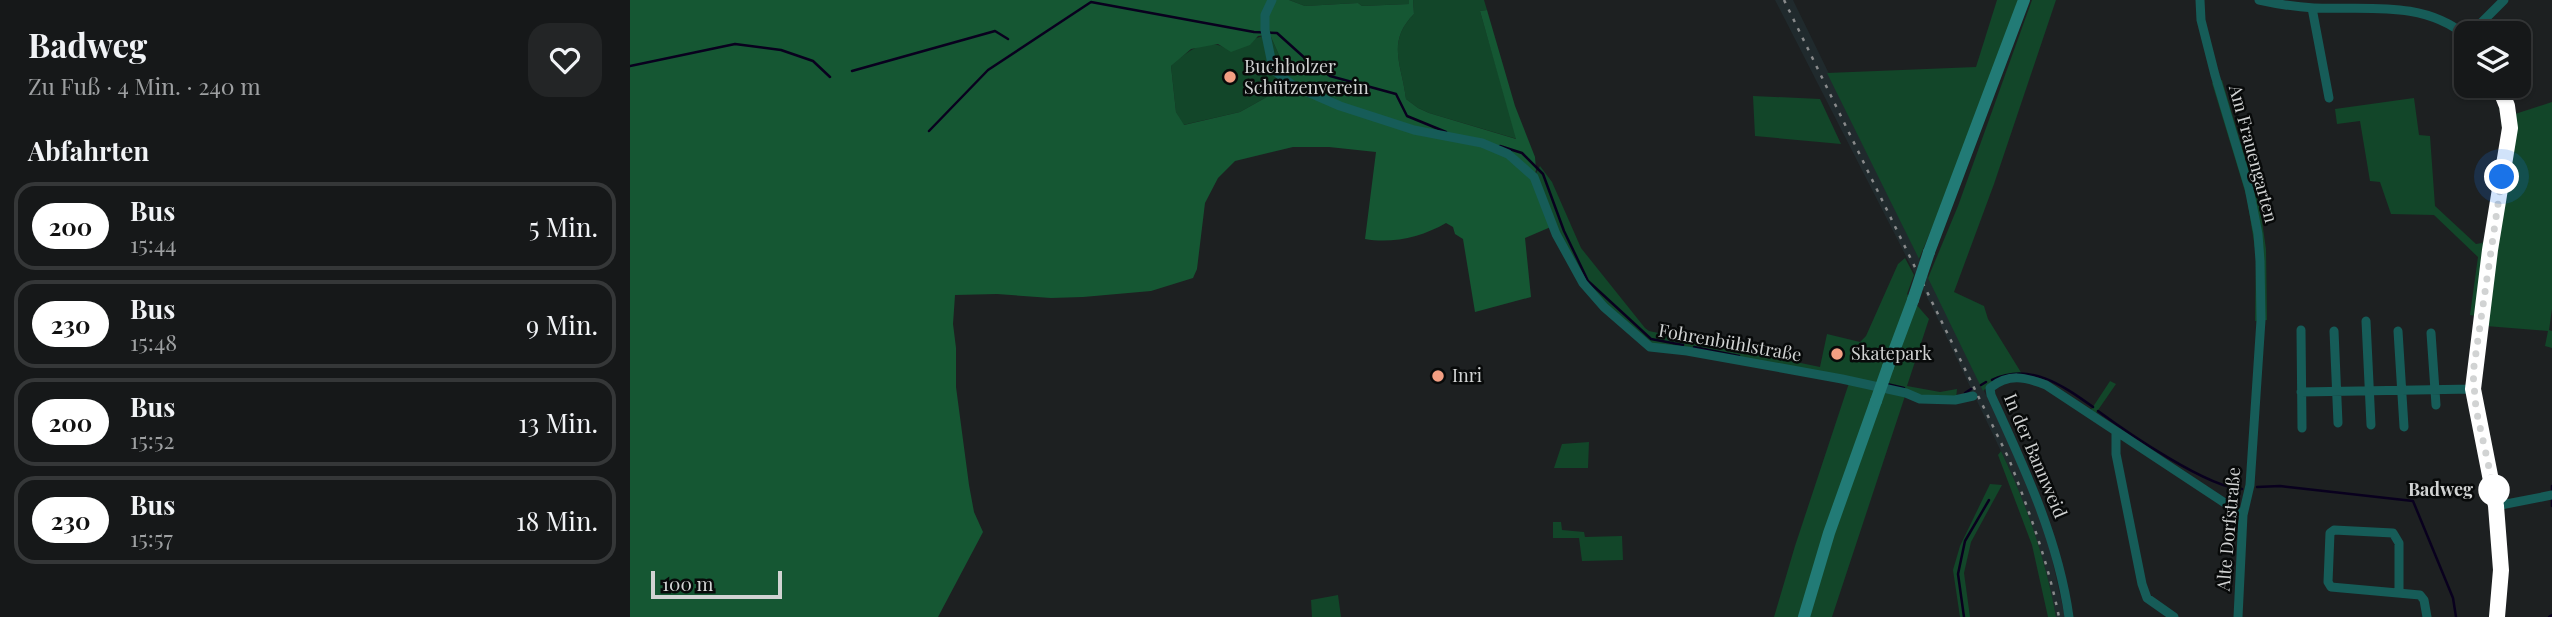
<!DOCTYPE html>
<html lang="de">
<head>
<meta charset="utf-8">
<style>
  :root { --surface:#161819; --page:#232526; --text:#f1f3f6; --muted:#9ea0a2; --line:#353738 }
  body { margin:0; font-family:"Playfair Display",serif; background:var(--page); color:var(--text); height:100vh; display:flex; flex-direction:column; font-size:26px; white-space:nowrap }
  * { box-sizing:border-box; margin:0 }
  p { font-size:23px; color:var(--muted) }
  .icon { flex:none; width:38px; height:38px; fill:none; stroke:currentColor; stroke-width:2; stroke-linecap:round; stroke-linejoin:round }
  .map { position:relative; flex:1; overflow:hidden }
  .sheet { display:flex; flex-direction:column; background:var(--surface); width:630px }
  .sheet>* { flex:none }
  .badge { padding:0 14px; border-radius:23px; font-size:24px; line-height:46px }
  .tools { position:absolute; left:1824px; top:21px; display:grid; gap:14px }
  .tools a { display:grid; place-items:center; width:77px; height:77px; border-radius:14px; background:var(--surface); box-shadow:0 2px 5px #0004,0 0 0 2px var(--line); font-size:35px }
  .scale { position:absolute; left:21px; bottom:18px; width:131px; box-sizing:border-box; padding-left:7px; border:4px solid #d1d3d3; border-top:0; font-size:19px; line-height:24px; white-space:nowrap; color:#d1d3d3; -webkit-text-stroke:5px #080a0a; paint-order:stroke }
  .you { position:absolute; width:35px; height:35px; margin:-18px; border:5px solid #fff; border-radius:50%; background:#1a73e8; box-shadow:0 0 0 10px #1a73e833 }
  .map>.badge { position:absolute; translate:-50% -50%; box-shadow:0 0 0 4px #fff }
  h2 { padding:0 28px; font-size:26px; line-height:63px }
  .round { display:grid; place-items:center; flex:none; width:74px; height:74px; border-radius:21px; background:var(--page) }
  .overview { display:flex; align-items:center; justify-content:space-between; height:119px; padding:0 28px }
  h1 { font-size:33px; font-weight:700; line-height:52px }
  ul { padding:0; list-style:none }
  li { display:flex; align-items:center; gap:21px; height:88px; margin:0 14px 10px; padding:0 14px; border:4px solid var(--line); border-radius:21px }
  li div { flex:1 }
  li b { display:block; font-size:26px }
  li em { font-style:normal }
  li .badge { min-width:77px; font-weight:700; text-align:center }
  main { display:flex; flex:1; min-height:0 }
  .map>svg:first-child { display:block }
  .built { fill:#202a2d }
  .green { fill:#124629 }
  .forest { fill:#155733; fill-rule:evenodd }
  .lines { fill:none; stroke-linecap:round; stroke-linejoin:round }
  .stream { stroke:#09001e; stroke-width:2.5 }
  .street { stroke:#165c58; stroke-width:9 }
  .secondary { stroke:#227b76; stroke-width:12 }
  .rail { stroke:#888a8b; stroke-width:2.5; stroke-dasharray:3.5 7; stroke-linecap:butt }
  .secondary-bridge { stroke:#227b76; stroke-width:12 }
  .line-casing { stroke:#fff; stroke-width:16 }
  .line { stroke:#fff; stroke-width:10 }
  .walk { stroke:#d1d3d3; stroke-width:7; stroke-dasharray:0 12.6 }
  .poi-dot { fill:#f39f83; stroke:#080a0a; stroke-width:2.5 }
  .stop-dot { fill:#fff; stroke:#fff; stroke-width:3.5 }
  .labels { text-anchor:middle; stroke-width:5; stroke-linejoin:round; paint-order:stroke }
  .poi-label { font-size:18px; fill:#d1d3d3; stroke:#080a0a; text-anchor:start }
  .street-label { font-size:18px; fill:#d1d3d3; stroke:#080a0a }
  .stop-label { font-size:18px; font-weight:bold; fill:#d1d3d3; stroke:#080a0a; text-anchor:end }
</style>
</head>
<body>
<main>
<section class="sheet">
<div class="overview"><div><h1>Badweg</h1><p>Zu Fuß · 4 Min. · 240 m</p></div><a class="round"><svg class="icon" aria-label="heart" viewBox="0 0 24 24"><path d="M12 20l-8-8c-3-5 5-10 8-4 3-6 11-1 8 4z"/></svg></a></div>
<h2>Abfahrten</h2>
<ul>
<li><span class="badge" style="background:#fff;color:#111">200</span><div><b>Bus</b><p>15:44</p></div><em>5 Min.</em></li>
<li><span class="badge" style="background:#fff;color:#111">230</span><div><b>Bus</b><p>15:48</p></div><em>9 Min.</em></li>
<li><span class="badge" style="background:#fff;color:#111">200</span><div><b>Bus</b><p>15:52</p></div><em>13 Min.</em></li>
<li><span class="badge" style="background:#fff;color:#111">230</span><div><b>Bus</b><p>15:57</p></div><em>18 Min.</em></li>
</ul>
</section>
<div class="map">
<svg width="1922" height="617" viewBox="0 0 1922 617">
  <rect width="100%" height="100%" fill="#1d2021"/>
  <!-- built -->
  <path class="built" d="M 1145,0 L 1163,0 L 1375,434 L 1405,502 L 1418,541 L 1435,617 L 1426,617 L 1414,564 L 1378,466 L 1303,309 Z"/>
  <!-- green -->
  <path class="green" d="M 659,0 L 779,0 L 779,4 L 732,6 L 728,3 L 675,6 Z
    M 783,0 L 854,0 L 857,10 L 850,11 L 887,139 L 799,113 L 788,108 L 776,99 C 772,65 756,42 784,14 Z
    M 1367,0 L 1388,0 L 1327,168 L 1289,259 L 1197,73 L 1346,67 Z
    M 1402,0 L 1426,0 L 1364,184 L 1324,292 L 1354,306 L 1358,319 L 1392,374 L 1362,382 L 1353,391 L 1298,278 L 1328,206 Z
    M 636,35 L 641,37 L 657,73 L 658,81 L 635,98 L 610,112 L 553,125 L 546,112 L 541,66 C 555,53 575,37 595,48 Z
    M 1592,80 L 1630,208 L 1636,249 L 1637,320 L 1625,321 L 1626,255 L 1617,198 L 1582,83 Z
    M 1881,94 L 1885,114 L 1922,102 L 1922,309 L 1919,330 L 1922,331 L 1922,348 L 1915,346 L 1918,331 L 1856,326 L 1858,318 L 1840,315 L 1848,257 L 1804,215 L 1761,214 L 1750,182 L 1740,181 L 1730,121 L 1707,124 L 1705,109 L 1784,98 L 1789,135 L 1800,136 L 1805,206 L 1846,244 L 1852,243 L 1857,237 L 1873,134 L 1868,98 Z
    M 1123,96 L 1190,99 L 1211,144 L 1125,136 Z
    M 910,166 L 922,182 L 951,248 L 1015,328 L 1019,331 L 1190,367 L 1197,334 L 1230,342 L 1236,336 L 1268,264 L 1275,258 L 1284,275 L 1277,294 L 1299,319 L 1277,386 L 1310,392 L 1327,389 L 1326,399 L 1276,393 L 1202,617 L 1144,617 L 1165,546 L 1220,380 L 1020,344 L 953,283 L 904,177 Z
    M 1480,381 L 1486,384 L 1466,413 L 1461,410 Z
    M 959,442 L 958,468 L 924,468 L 932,444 Z
    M 1371,451 C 1396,503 1416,560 1426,617 L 1418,617 L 1402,545 L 1368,455 Z
    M 1360,484 L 1372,485 L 1341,542 L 1334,573 L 1340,617 L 1330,617 L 1323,570 L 1330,546 Z
    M 923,522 L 931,522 L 932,530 L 954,532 L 955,537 L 992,536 L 993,560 L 952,561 L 949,538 L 923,538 Z
    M 708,595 L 711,617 L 682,617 L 681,600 Z"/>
  <!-- forest -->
  <path class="forest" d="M 0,0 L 659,0 L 675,6 L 728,3 L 732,6 L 779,4 L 779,0 L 783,0 L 784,14 C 756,42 772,65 776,99 L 788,108 L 799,113 L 886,139 L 850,11 L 857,10 L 885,106 L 905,157 L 906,170 L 904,177 L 923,226 L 895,238 L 901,297 L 845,312 L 833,239 L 825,234 L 823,227 L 816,223 C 792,237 762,244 735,239 L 746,152 L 699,147 L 663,147 L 605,161 L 588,178 L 575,203 L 567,269 L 563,278 L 521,291 L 453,297 L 421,298 L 367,294 L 325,295 L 323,324 L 326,348 L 326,387 L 339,485 L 344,512 L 353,532 L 308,617 L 0,617 ZM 636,35 L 641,37 L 657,73 L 658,81 L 635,98 L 610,112 L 554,125 L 546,112 L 541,66 L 561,49 L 588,44 L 601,52 L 620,45 L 628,36 Z"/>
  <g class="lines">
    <!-- stream -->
    <path class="stream" d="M 0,66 L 105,44 L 151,50 L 183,61 L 200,77
      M 222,71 L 365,31 L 378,39
      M 299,131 L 358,70 L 461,2 L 624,32 L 647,33 L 677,60 L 700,76 L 766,94 L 777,116 L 816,132
      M 870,146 L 892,153 L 913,174 L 934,231 L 958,281 L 1021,339 L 1053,345
      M 1064,347 L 1109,356
      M 1362,380 C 1400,362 1432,385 1463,407
      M 1257,384 L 1274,388
      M 1351,385 L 1356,382
      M 1335,393 L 1341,389
      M 1468,411 C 1498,433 1578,488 1612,489
      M 1922,486 L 1922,506
      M 1627,487 L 1650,486 L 1783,501 L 1823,598 L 1826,617
      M 1334,617 L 1328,574 L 1335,541 L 1359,500
      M 1919,617 L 1922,615"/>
    <!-- street -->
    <path class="street" d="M 642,0 L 635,15 L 635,30 L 641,59 L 646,72 L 664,86 L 710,106 L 784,130 L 852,143 L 878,154 L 904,177 L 926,234 L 953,283 L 974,307 L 1020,347 L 1057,351 L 1212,379 L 1276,393 L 1290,399 L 1325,400 L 1343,396
      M 1570,0 L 1571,20 L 1585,75 L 1619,188 L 1628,234 L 1630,261 L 1631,320 L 1620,485 L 1613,515 L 1608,617
      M 1629,0 C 1647,4 1666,7 1684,8 C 1736,10 1794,0 1836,36
      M 1682,8 L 1699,98
      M 1841,33 L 1874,0
      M 1736,321 L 1741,425
      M 1671,330 L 1672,428
      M 1704,331 L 1708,423
      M 1768,331 L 1774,427
      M 1801,333 L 1806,405
      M 1671,392 L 1843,389
      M 1486,433 L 1486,454 L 1512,584 L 1517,598 L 1544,617
      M 1866,506 L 1922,495
      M 1769,591 L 1769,543 L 1763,533 L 1704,530 L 1700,533 L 1698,582 L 1701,587 L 1790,595 L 1794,600 L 1797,617
      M 1439,617 C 1428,538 1394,467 1361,395 L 1360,388 C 1379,373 1395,377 1416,385 L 1613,515
      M 1867,617 L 1871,570 L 1866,506 L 1843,389 L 1859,250 L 1880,127 L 1877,106 L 1869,86"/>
    <!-- secondary -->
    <path class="secondary" d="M 1299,252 L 1394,0
      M 1258,367 L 1283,300
      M 1174,617 L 1199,533 L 1246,401"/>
    <!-- rail -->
    <path class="rail" d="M 1154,0 L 1379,459 C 1399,511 1418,562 1429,617"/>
    <!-- secondary-bridge -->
    <path class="secondary-bridge" d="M 1283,300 L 1299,252
      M 1246,401 L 1258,367"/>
  </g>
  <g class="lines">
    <defs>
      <path id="line" d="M 1867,617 L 1871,570 L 1866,506 L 1843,389 L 1860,250 L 1880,128 L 1877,106 L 1869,86"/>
    </defs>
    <!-- line casing -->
    <use href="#line" class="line-casing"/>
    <!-- line -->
    <use href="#line" class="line"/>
    <!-- walk -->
    <path class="walk" d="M 1864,490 L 1846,409 L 1843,373 L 1872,177"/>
  </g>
  <!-- markers -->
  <g class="poi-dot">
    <circle cx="600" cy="77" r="7"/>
    <circle cx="1207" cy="354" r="7"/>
    <circle cx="808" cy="376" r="7"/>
  </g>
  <circle class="stop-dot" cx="1864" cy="490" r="14"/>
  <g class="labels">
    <!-- poi labels -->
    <g class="poi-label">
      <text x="614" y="73">Buchholzer<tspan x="614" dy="21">Schützenverein</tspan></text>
      <text x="1221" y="360">Skatepark</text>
      <text x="822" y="382">Inri</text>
    </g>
    <!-- street labels -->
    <g class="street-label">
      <text transform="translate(1623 154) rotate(75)" y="6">Am Frauengarten</text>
      <text transform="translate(1100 343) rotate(10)" y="6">Fohrenbühlstraße</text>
      <text transform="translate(1405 456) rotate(67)" y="6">In der Bannweid</text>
      <text transform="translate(1599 529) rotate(-85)" y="6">Alte Dorfstraße</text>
    </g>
    <!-- stop labels -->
    <g class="stop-label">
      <text x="1843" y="496">Badweg</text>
    </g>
  </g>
</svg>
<div class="tools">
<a><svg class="icon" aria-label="layers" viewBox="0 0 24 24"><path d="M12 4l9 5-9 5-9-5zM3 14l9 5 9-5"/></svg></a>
</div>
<div class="scale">100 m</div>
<div class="you" style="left:1872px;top:177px"></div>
</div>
</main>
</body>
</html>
